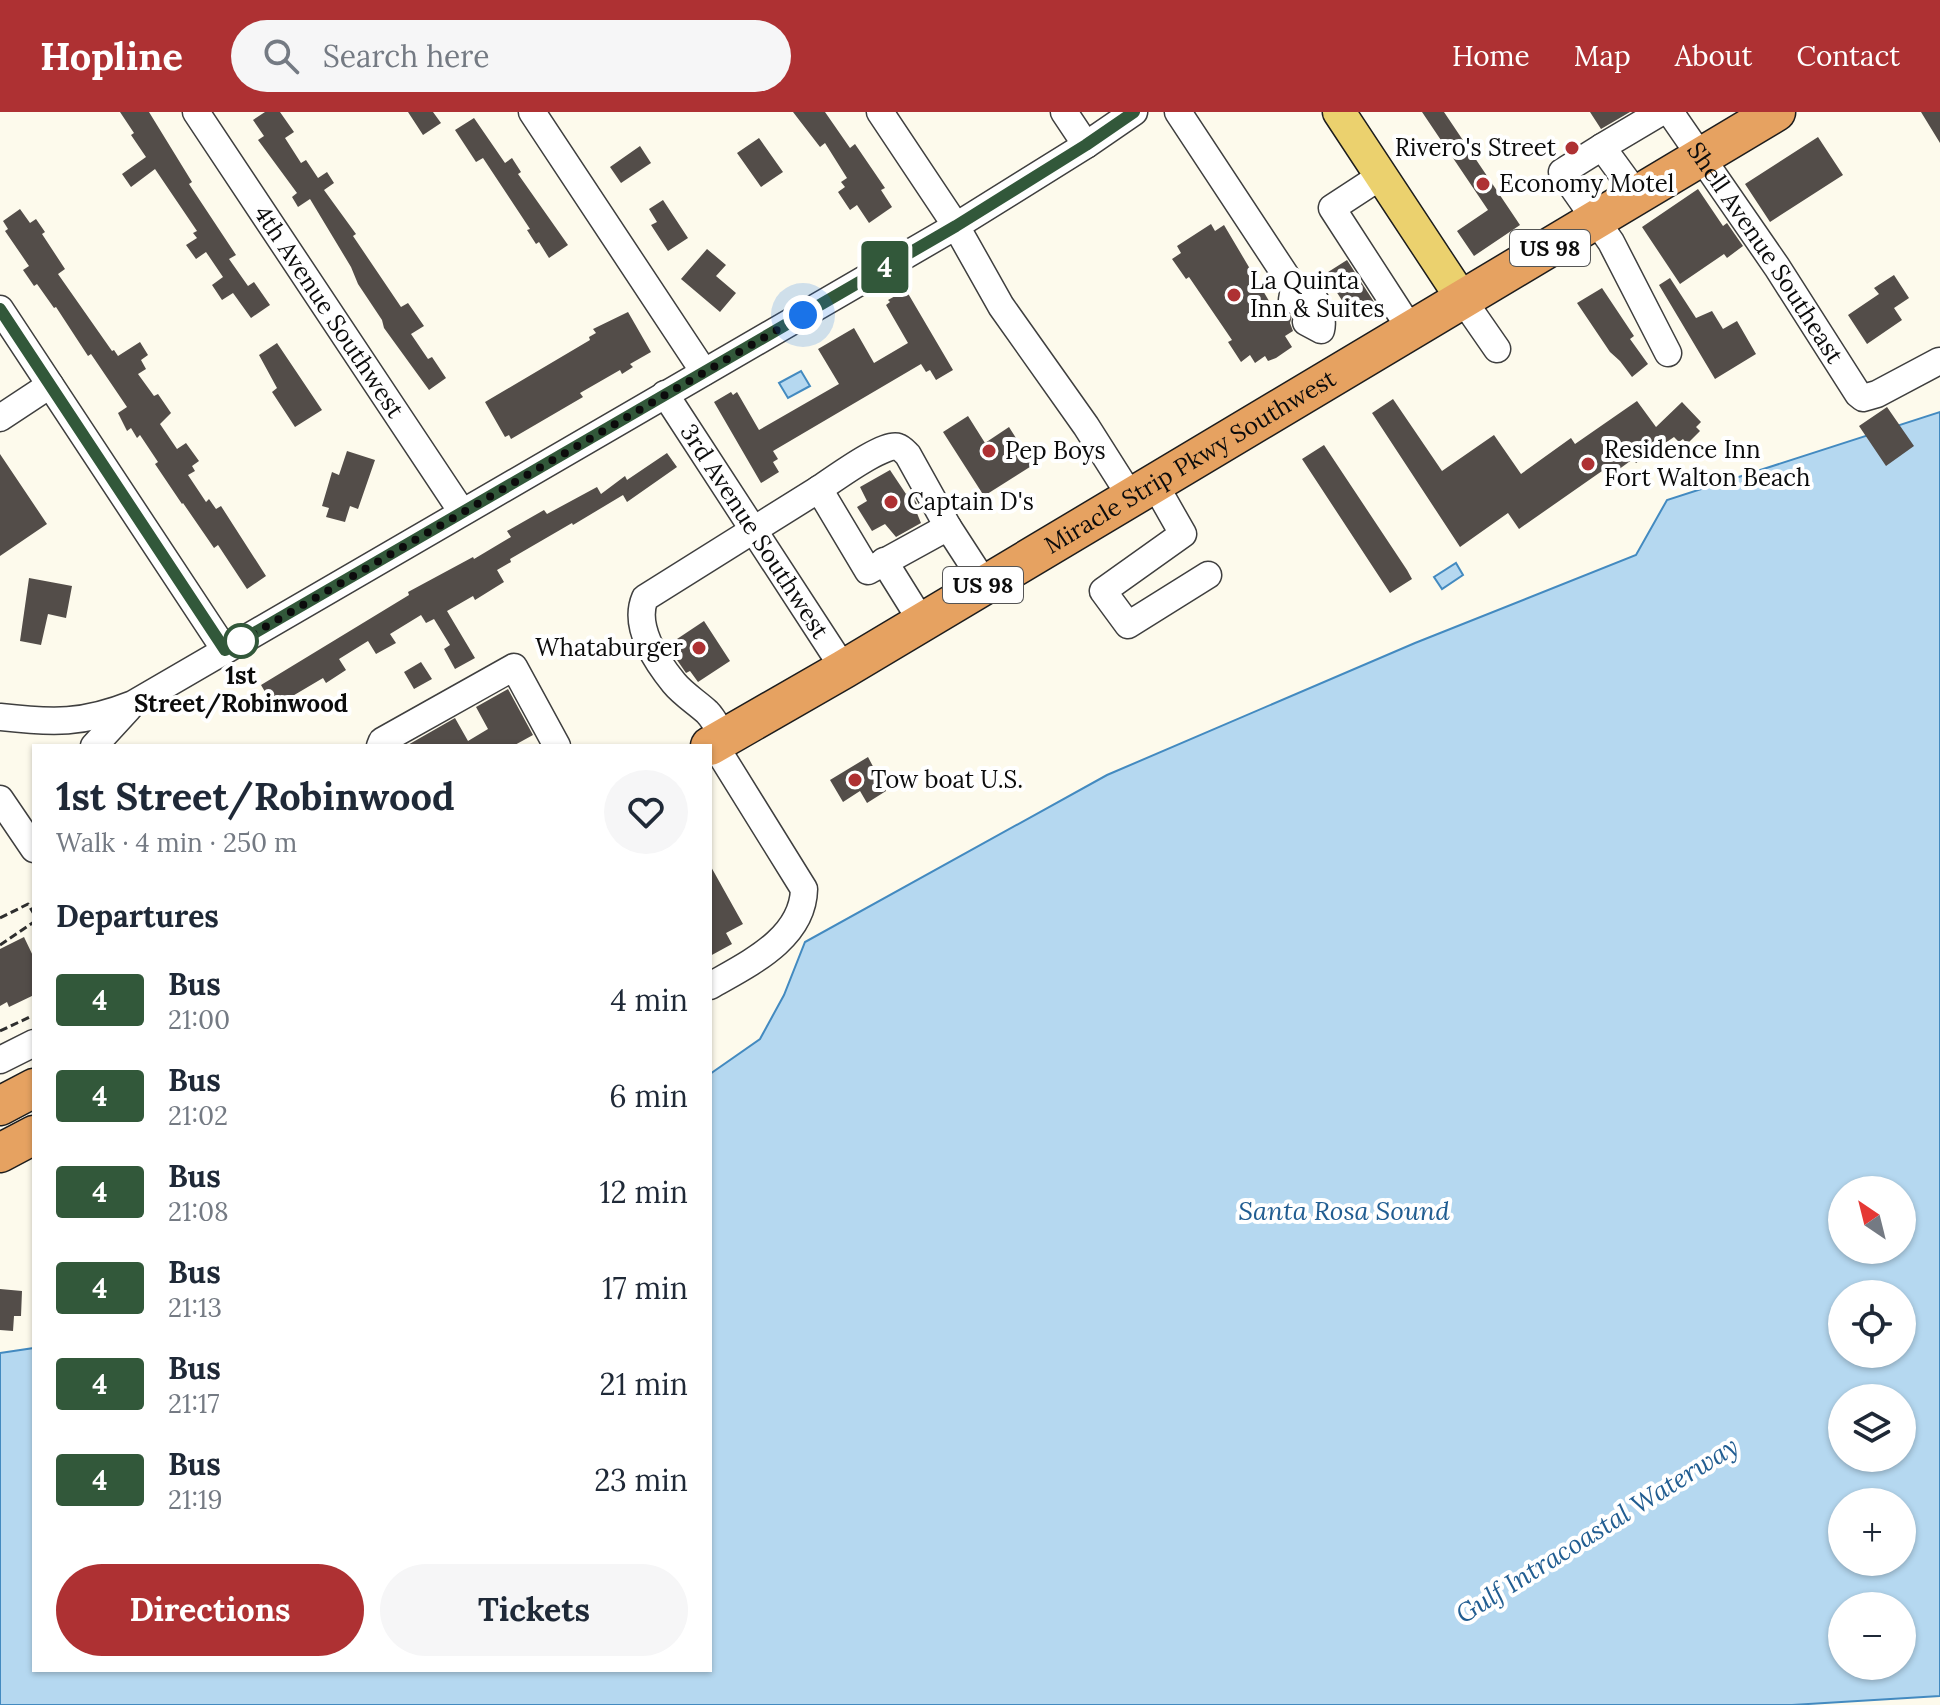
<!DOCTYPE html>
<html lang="en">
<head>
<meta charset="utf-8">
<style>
  :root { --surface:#fff; --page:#f6f6f7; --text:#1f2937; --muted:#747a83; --accent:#ae3133 }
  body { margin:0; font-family:Lora,serif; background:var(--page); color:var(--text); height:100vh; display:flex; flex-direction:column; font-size:30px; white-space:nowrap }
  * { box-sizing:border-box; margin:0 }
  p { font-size:26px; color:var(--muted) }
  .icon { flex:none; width:44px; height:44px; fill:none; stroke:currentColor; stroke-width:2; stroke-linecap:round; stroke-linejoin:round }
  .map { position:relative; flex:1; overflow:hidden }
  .sheet { position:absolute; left:32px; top:632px; width:680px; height:928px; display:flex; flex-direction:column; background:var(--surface); border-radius:0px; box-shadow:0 2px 6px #0004 }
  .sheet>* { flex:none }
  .badge { padding:0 16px; border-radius:6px; font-size:28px; line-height:52px }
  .needle { width:52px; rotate:325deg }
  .controls { position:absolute; left:1828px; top:1064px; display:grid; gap:16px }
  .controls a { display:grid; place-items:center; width:88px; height:88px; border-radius:50%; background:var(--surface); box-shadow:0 2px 6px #0004; font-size:40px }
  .you { position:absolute; width:40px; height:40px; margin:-20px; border:6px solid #fff; border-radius:50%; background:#1a73e8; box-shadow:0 0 0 12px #1a73e833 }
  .map>.badge { position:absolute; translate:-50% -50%; box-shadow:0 0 0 4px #fff }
  h2 { padding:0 24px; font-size:30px; line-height:72px }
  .round { display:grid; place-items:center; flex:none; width:84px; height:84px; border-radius:42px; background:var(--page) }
  .headline { display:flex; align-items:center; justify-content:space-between; height:136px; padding:0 24px }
  h1 { font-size:38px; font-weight:700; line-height:60px }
  .cta { display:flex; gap:16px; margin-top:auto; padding:16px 24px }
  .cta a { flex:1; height:92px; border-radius:48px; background:var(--accent); color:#fff; font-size:32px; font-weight:700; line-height:92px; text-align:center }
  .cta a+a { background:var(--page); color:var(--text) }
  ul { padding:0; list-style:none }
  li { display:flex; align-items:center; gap:24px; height:96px; padding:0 24px }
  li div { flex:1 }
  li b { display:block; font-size:30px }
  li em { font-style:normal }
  li .badge { min-width:88px; font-weight:700; text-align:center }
  header { display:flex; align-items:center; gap:48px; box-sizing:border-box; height:112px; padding:0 40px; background:var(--accent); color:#fff }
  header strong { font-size:38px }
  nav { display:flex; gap:44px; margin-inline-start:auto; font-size:28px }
  .search { width:560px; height:72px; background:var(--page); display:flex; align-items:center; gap:20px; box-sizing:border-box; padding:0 28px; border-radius:44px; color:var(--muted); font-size:30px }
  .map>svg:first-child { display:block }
  .water { fill:#b5d8f0; stroke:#438ac0; stroke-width:2; fill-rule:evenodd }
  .building { fill:#534d49 }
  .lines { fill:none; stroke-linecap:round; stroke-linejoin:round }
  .minor-casing { stroke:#3f3f3f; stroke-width:29 }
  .major-casing { stroke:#1d1d1d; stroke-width:35 }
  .highway-casing { stroke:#1d1d1d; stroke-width:41 }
  .path { stroke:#2e2e2e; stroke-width:3; stroke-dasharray:8 4; stroke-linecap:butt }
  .minor { stroke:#fff; stroke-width:26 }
  .major { stroke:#ebd16e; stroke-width:32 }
  .highway { stroke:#e6a261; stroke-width:38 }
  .line-casing { stroke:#fff; stroke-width:18 }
  .line { stroke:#32583a; stroke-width:12 }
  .walk { stroke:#0c0c0c; stroke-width:8; stroke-dasharray:0 14.4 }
  .poi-dot { fill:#ae3133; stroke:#fff; stroke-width:3 }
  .stop-dot { fill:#fff; stroke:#32583a; stroke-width:4 }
  .labels { text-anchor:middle; stroke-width:8; stroke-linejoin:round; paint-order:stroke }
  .shield { fill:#fff; stroke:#555; stroke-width:2 }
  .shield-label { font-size:22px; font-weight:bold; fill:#0c0c0c }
  .poi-label { font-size:24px; fill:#0c0c0c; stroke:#fff; text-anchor:start }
  .street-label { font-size:24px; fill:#0c0c0c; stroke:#fff }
  .stop-label { font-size:24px; font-weight:bold; fill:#0c0c0c; stroke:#fff }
  .water-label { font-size:26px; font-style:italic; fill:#215d91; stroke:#fff }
</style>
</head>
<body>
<header>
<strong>Hopline</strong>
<div class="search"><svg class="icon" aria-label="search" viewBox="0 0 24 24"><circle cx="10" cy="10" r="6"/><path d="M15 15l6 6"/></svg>Search here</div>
<nav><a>Home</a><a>Map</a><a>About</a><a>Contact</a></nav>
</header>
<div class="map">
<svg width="1940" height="1593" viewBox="0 0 1940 1593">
  <rect width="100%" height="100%" fill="#fdfaec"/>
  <!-- water -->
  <path class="water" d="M 801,259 L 810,274 L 788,286 L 779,271 Z
    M 1940,300 L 1940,1584 L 1792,1593 L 0,1593 L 0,1241 L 34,1236 L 34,1558 L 710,1558 L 710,962 L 760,927 L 784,883 L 805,830 L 1107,663 L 1415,531 L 1636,443 L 1667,388 ZM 1842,1078 L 1902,1078 L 1902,1138 L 1842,1138 ZM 1842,1182 L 1902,1182 L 1902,1242 L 1842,1242 ZM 1842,1286 L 1902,1286 L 1902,1346 L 1842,1346 ZM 1842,1390 L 1902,1390 L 1902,1450 L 1842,1450 ZM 1842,1494 L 1902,1494 L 1902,1554 L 1842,1554 Z
    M 1456,451 L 1463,463 L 1442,477 L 1434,465 Z"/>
  <!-- building -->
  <path class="building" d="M 120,0 L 149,0 L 192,70 L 189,72 L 236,143 L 229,147 L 248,174 L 254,170 L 270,193 L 251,206 L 233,181 L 222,188 L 212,173 L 223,165 L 206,140 L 196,147 L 186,133 L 197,126 L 193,121 L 197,119 L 155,57 L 131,75 L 122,62 L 146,45 L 131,23 L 134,21 Z
    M 265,0 L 280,0 L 294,20 L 285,26 L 301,51 L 306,48 L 318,66 L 327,60 L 334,71 L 324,78 L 356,122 L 353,124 L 401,195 L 408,191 L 424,214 L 411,222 L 428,247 L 432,245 L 446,266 L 429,278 L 384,216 L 382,208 L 358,172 L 351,155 L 310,87 L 298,95 L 292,85 L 297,81 L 258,28 L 264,24 L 253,8 Z
    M 408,0 L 433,0 L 441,11 L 423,23 Z
    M 793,0 L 825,0 L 850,36 L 855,32 L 885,76 L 881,78 L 892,95 L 869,111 L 857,93 L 850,98 L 838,80 L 845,75 L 841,70 L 847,66 L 825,31 L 820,35 Z
    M 1422,0 L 1444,0 L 1520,113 L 1474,144 L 1457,119 L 1488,98 Z
    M 1590,0 L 1630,0 L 1601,17 Z
    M 1921,0 L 1940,0 L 1940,31 Z
    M 474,6 L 505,51 L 512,46 L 521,60 L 518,62 L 568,133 L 549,146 L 539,130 L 536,132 L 527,118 L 530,117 L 483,46 L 476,50 L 455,18 Z
    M 1818,25 L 1843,63 L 1770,110 L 1745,72 Z
    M 759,26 L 783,60 L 761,75 L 737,41 Z
    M 640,34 L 651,51 L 621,71 L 610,55 Z
    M 1698,77 L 1723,114 L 1727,111 L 1743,134 L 1727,146 L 1724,142 L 1680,172 L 1642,115 Z
    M 663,88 L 688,126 L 668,139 L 651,113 L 657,110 L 649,97 Z
    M 20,97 L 30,111 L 36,107 L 45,120 L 42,122 L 65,157 L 58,162 L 112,239 L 114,238 L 118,244 L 140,230 L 148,243 L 141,248 L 146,257 L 138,262 L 154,284 L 158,282 L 171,301 L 160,312 L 177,337 L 186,331 L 199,349 L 192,354 L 195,359 L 188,363 L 206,390 L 209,387 L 216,397 L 221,394 L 266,464 L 247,477 L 218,433 L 214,436 L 183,391 L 182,392 L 155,352 L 158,350 L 140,323 L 137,326 L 131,316 L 127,319 L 118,301 L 127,295 L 91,242 L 88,244 L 56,195 L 54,196 L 37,172 L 34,174 L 23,158 L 29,154 L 5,119 L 8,117 L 3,109 Z
    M 1211,112 L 1215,119 L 1224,113 L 1275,199 L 1279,197 L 1292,204 L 1290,211 L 1293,219 L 1285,224 L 1292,235 L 1276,246 L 1268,249 L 1265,244 L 1255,251 L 1250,243 L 1241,250 L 1228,230 L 1232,228 L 1189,165 L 1186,167 L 1172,147 L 1181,141 L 1177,134 Z
    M 707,137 L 726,153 L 716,164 L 736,181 L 720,200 L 681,167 Z
    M 1347,148 L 1376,193 L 1354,207 L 1325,162 Z
    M 1894,163 L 1909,186 L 1894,196 L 1902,208 L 1867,232 L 1848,203 L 1879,182 L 1874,176 Z
    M 1670,166 L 1696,206 L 1712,199 L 1723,217 L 1737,209 L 1756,242 L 1715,267 L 1659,173 Z
    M 1602,176 L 1634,224 L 1630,227 L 1648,252 L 1632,265 L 1620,249 L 1610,240 L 1577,191 Z
    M 906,178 L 953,258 L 936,268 L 930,258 L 926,260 L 921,252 L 773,339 L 778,347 L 773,350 L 779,360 L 761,371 L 714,290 L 731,280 L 733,283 L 737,280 L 759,318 L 839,272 L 818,237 L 854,216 L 874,251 L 908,231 L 886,193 L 890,190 L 888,188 Z
    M 628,200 L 651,240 L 630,252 L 633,255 L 622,262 L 620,258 L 580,281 L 583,285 L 511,327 L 509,323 L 505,325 L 485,290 L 590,228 L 589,225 L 596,221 L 593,217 Z
    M 277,231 L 322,298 L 295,315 L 272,280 L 277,276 L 259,243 Z
    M 1393,287 L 1442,359 L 1494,323 L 1521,362 L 1571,326 L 1575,332 L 1637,289 L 1656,315 L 1682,290 L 1701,310 L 1696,315 L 1700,319 L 1687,332 L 1683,327 L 1679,330 L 1674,325 L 1636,351 L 1633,347 L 1607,366 L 1602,359 L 1519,417 L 1508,401 L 1460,435 L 1372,301 Z
    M 1887,295 L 1914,334 L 1886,354 L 1859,314 Z
    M 968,304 L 985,331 L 1009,315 L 1033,353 L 984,384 L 943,320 Z
    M 1324,333 L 1407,458 L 1412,467 L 1390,481 L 1302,347 Z
    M 347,339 L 375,348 L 358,397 L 350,394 L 345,410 L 326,405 L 329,396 L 322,394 L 332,360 L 339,363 Z
    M 667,341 L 677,355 L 627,390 L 623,383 L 573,413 L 572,411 L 510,447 L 511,450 L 497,458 L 504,470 L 475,488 L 473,484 L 447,499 L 475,546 L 455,557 L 444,537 L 450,533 L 434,507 L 426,511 L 421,503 L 390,522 L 396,531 L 376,542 L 368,529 L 339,547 L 346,558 L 326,571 L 323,566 L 274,595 L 261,573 L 409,483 L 408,480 L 473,445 L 474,447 L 511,425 L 507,419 L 544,398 L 547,402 L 597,375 L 601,382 L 625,364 L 627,368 Z
    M 0,342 L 47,412 L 0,444 Z
    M 890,358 L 906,382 L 910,379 L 917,392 L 914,394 L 921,411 L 896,425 L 885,412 L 872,419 L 857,395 L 867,389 L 860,375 Z
    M 29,466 L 72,474 L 66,506 L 48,502 L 41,533 L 20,529 Z
    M 704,509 L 730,549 L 698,570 L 690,559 L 686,561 L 675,545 L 679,542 L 671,531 Z
    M 421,550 L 432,567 L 414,577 L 404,560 Z
    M 508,577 L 533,623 L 513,634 L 406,634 L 455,606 L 468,629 L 488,617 L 476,595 Z
    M 868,645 L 886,679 L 867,691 L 860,679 L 843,690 L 830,668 Z
    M 710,753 L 743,812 L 726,821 L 732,832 L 710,844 Z
    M 24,825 L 34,846 L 34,883 L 9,895 L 7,890 L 0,894 L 0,837 Z
    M 0,1177 L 22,1179 L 21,1204 L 14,1204 L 13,1219 L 0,1218 Z"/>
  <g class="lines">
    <defs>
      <g id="minor">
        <path id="s1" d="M 196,0 L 462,400"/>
        <path d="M 532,0 L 704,260"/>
        <path d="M 880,0 L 956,114 L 1001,194 L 1086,314 L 1131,385"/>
        <path d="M 1064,0 L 1086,33"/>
        <path d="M 1178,0 L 1294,176"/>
        <path id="s2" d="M 1670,0 L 1777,155 L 1858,282 L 1863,286 L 1877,282 L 1939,249"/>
        <path d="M 1602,35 L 1661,0"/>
        <path d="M 1381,64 L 1332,96 L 1411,218"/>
        <path d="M 1637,83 L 1602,35 L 1562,60 L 1611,130 L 1668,241"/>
        <path d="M 1292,188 L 1294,176 C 1314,175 1325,202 1321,218 L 1306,210"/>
        <path d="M 1463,188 L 1497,237"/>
        <path d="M 0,197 L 225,538"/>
        <path id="s3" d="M 665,282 L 844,557"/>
        <path d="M 0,306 L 50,273"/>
        <path d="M 1154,371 L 1183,422 L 1103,479 L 1128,513 L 1208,463"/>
        <path d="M 819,377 C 833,368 884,330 898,335 C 902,336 905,340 908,343 L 948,415"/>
        <path d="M 884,449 L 922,510"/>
        <path d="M 0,605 C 53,611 83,612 133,592 L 956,114 L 1086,33 L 1134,0"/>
        <path d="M 724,626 C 719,618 714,607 707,600 C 696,590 683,582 674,571 C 656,549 633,514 645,486 L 819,377 L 868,459 L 948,415 L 985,472"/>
        <path d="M 94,634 L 128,597"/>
        <path d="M 380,634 L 382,629 L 514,555 L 557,634"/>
        <path d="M 0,687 L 34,737"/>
        <path d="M 710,874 C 748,852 803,827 804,777 L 714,632"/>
        <path d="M 0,948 L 34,931"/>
      </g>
      <path id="major" d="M 1339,0 L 1463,188"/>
      <g id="highway">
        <path id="s4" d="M 710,634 L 844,557 L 1776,0"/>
        <path d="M 0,994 L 34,976"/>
        <path d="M 0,1041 L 34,1023"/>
      </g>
    </defs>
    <!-- minor casing -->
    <use href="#minor" class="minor-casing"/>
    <!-- major casing -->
    <use href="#major" class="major-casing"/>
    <!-- highway casing -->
    <use href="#highway" class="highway-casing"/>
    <!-- path -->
    <path class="path" d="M 0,806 L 28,792 L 34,802
      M 0,833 L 34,810
      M 0,919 L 34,903"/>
    <!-- minor -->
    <use href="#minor" class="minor"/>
    <!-- major -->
    <use href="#major" class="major"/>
    <!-- highway -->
    <use href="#highway" class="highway"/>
  </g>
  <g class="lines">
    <defs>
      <path id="line" d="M 0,197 L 225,538 L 956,114 L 1086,33 L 1134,0"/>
    </defs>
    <!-- line casing -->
    <use href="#line" class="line-casing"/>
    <!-- line -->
    <use href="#line" class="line"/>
    <!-- walk -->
    <path class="walk" d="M 241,529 L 803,203"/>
  </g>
  <!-- markers -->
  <g class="poi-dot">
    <circle cx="1572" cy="36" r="8"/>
    <circle cx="1483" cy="72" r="8"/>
    <circle cx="1234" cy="183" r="8"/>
    <circle cx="989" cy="339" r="8"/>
    <circle cx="1588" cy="352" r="8"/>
    <circle cx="891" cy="390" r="8"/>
    <circle cx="699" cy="536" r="8"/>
    <circle cx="855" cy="668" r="8"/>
  </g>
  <circle class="stop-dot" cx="241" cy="529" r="16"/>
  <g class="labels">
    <!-- shield labels -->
    <g class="shield">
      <rect x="1510" y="118" width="80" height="36" rx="6"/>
      <rect x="943" y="455" width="80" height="36" rx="6"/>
    </g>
    <g class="shield-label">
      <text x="1550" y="144">US 98</text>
      <text x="983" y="481">US 98</text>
    </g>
    <!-- poi labels -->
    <g class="poi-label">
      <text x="1556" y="44" text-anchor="end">Rivero's Street</text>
      <text x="1499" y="80">Economy Motel</text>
      <text x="1250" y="177">La Quinta<tspan x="1250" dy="28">Inn &amp; Suites</tspan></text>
      <text x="1604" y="346">Residence Inn<tspan x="1604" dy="28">Fort Walton Beach</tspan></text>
      <text x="1005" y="347">Pep Boys</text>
      <text x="907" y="398">Captain D's</text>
      <text x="683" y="544" text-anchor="end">Whataburger</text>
      <text x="871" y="676">Tow boat U.S.</text>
    </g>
    <!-- street labels -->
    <g class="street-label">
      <text dy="8" stroke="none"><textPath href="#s2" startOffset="170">Shell Avenue Southeast</textPath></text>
      <text dy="8" stroke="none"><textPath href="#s1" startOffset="240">4th Avenue Southwest</textPath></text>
      <text dy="8" stroke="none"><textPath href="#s4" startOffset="558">Miracle Strip Pkwy Southwest</textPath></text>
      <text dy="8" stroke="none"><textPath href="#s3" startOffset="164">3rd Avenue Southwest</textPath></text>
    </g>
    <!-- stop labels -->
    <g class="stop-label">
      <text x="241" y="572">1st<tspan x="241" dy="28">Street/Robinwood</tspan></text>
    </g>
    <!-- water labels -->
    <g class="water-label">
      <text x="1344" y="1108">Santa Rosa Sound</text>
      <text transform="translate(1597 1418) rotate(-32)" y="9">Gulf Intracoastal Waterway</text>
    </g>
  </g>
</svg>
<div class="controls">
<a><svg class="needle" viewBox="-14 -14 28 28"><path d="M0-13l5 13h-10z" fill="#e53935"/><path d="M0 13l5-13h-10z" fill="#747a83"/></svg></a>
<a><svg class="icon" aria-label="locate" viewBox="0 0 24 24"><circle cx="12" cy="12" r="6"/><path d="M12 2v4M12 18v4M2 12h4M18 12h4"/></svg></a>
<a><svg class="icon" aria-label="layers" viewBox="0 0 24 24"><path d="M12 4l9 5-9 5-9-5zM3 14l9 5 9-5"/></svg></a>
<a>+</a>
<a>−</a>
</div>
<div class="you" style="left:803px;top:203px"></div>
<b class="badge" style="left:885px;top:155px;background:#32583a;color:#fff">4</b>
<section class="sheet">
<div class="headline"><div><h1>1st Street/Robinwood</h1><p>Walk · 4 min · 250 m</p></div><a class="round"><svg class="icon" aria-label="heart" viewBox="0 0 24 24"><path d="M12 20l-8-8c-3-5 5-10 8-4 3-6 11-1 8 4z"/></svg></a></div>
<h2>Departures</h2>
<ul>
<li><span class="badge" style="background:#32583a;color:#fff">4</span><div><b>Bus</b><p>21:00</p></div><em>4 min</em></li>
<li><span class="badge" style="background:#32583a;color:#fff">4</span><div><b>Bus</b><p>21:02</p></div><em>6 min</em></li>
<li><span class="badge" style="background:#32583a;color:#fff">4</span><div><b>Bus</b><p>21:08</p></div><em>12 min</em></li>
<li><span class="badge" style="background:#32583a;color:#fff">4</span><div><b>Bus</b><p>21:13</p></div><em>17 min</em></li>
<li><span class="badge" style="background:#32583a;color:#fff">4</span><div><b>Bus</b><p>21:17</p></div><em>21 min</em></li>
<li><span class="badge" style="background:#32583a;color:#fff">4</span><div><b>Bus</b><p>21:19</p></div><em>23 min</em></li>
</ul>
<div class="cta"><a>Directions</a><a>Tickets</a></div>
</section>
</div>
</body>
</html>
